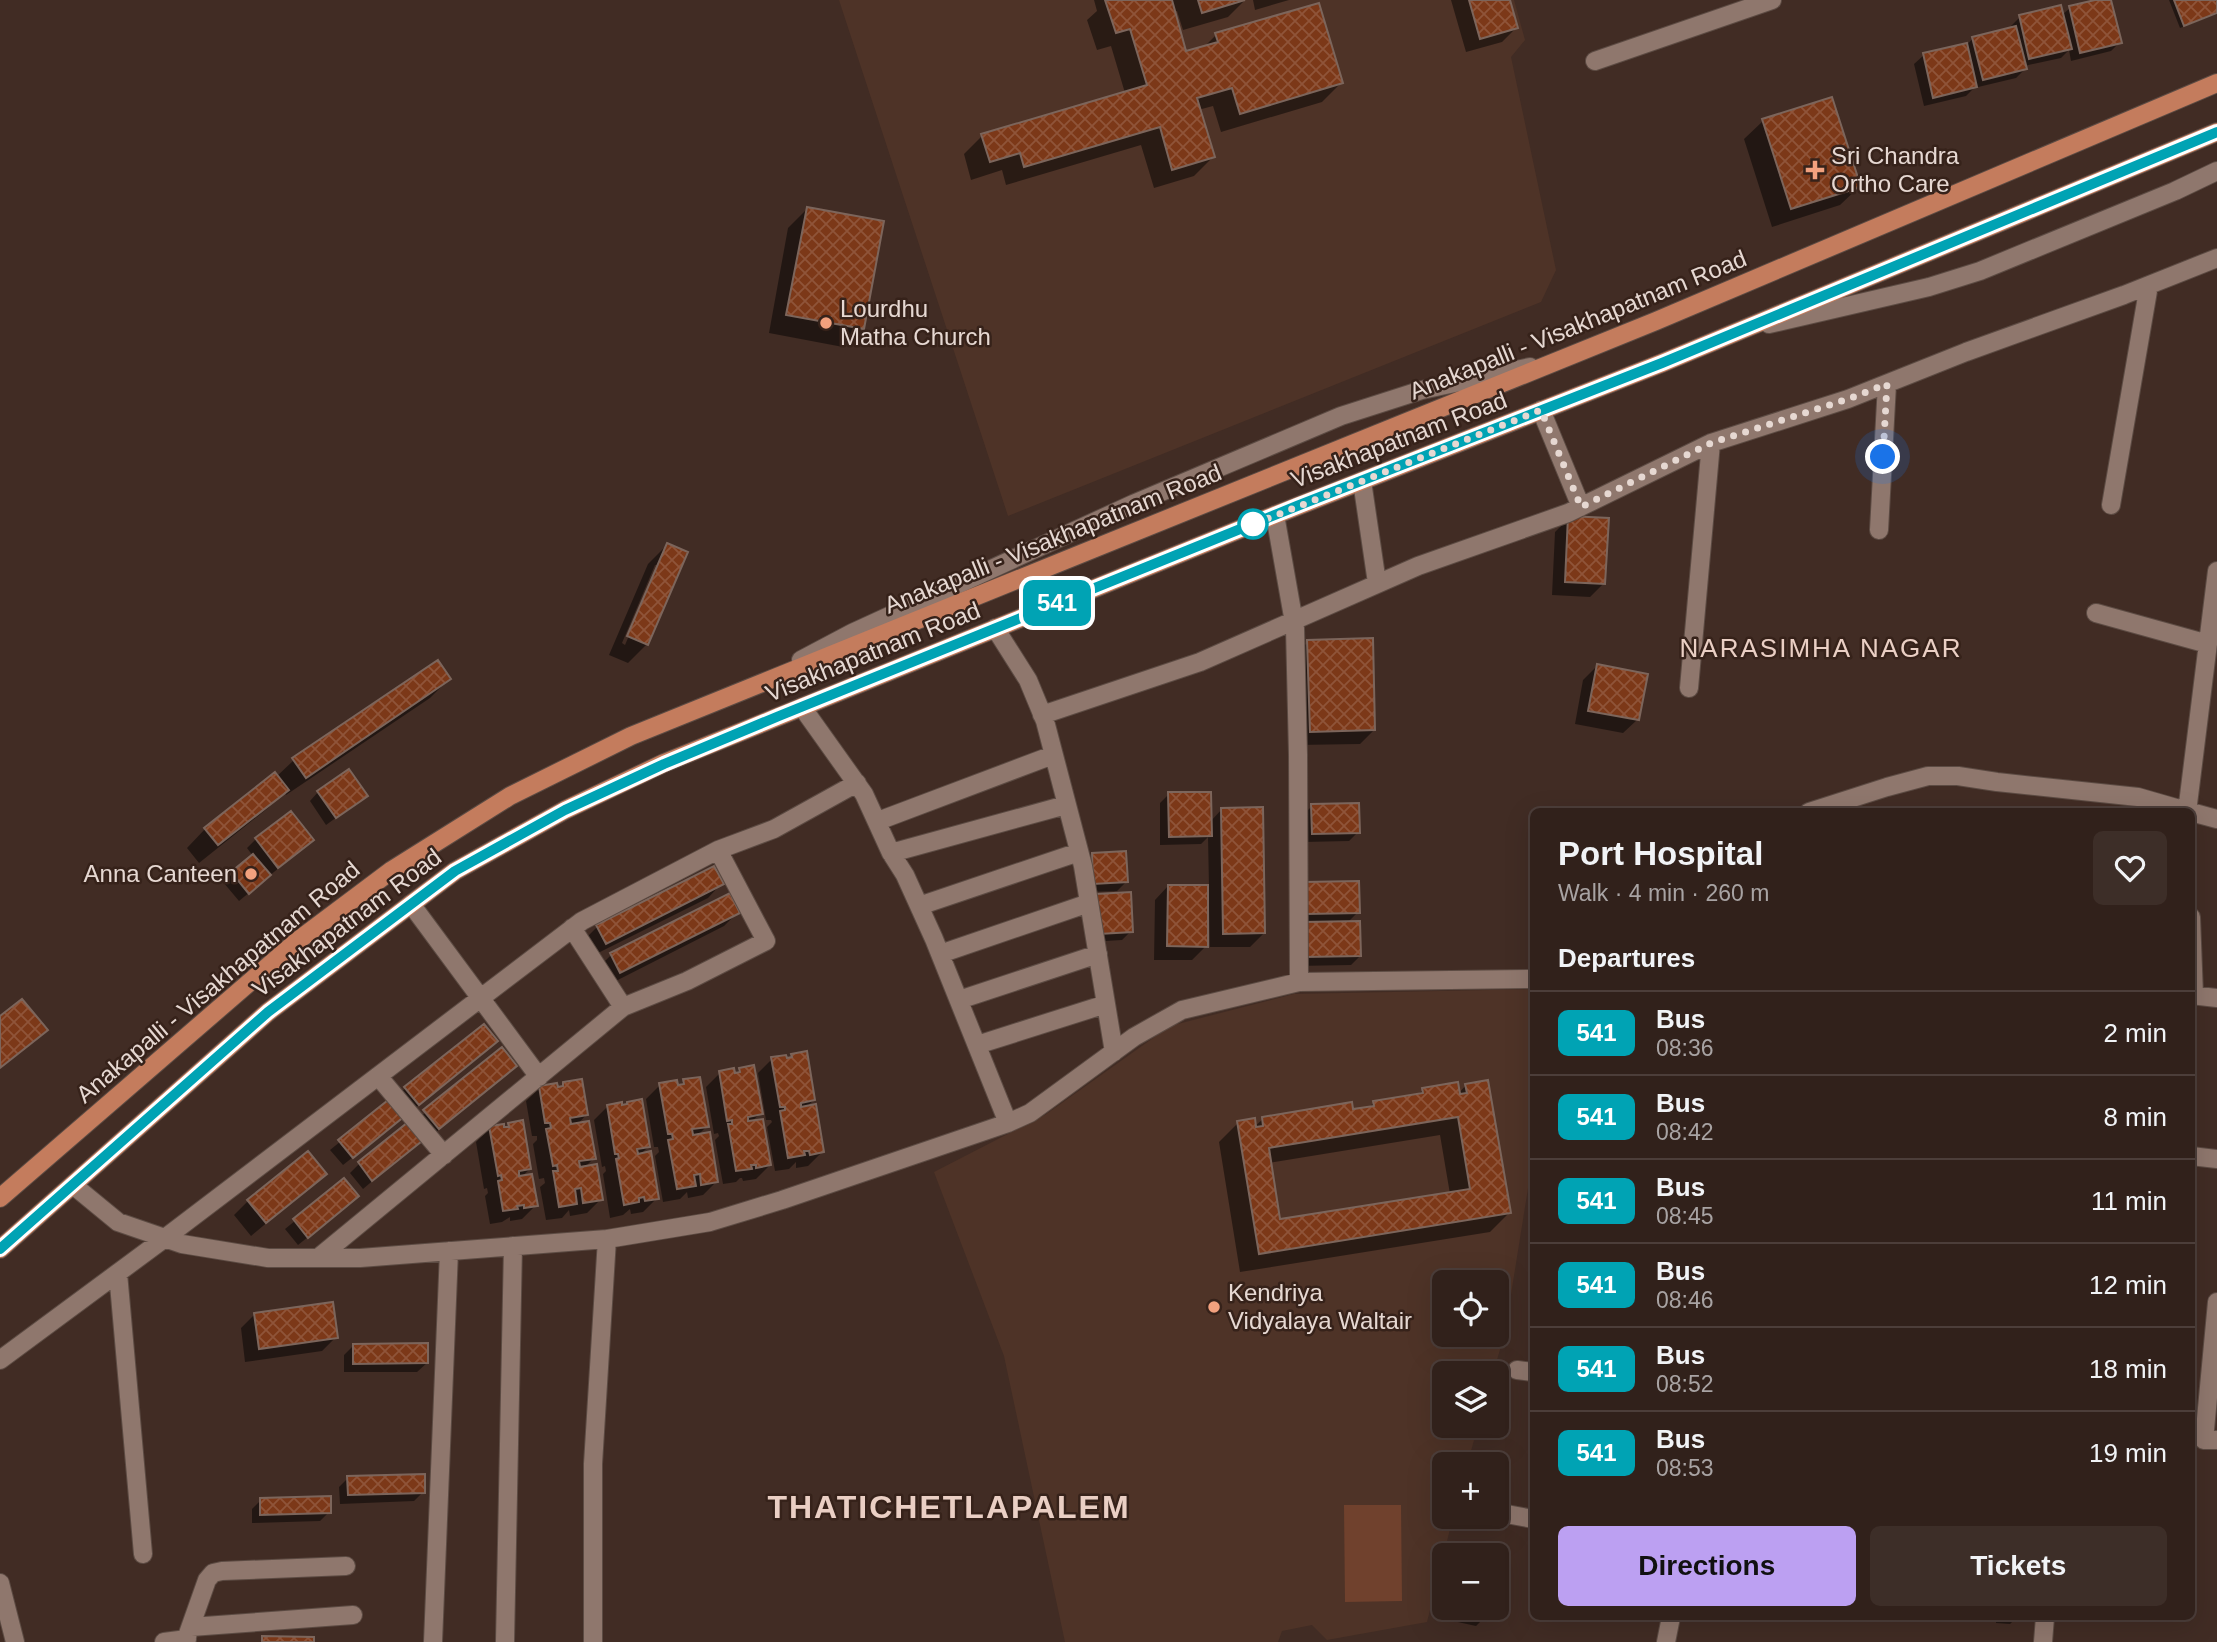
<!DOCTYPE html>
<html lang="en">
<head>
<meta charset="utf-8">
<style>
  :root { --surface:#31211b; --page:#3d2e28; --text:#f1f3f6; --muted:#a8a3a3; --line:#4c3e3a; --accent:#bca0f2 }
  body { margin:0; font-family:Helvetica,sans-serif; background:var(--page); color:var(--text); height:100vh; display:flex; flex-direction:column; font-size:26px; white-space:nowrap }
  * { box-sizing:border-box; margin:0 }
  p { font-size:23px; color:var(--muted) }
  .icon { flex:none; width:38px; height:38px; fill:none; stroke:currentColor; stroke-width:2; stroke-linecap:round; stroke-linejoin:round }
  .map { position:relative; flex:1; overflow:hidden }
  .drawer { position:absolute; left:1530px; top:808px; width:665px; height:812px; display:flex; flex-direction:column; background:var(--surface); border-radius:10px; box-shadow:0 7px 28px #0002,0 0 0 2px var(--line) }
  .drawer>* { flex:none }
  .badge { padding:0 14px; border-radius:10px; font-size:24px; line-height:46px }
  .controls { position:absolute; left:1432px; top:1270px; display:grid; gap:14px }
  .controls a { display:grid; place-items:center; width:77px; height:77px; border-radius:10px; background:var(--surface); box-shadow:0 7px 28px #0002,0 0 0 2px var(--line); font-size:35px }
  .you { position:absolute; width:35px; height:35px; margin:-18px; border:5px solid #fff; border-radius:50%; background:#1a73e8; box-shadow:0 0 0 10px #1a73e833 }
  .map>.badge { position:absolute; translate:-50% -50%; box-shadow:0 0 0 4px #fff }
  h2 { padding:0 28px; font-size:26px; line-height:63px }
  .round { display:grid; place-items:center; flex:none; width:74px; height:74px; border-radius:10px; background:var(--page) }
  .summary { display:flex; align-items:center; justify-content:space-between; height:119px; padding:0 28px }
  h1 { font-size:33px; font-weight:700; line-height:52px }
  .action { display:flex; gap:14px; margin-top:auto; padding:14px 28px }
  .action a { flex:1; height:80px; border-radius:10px; background:var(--accent); color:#111; font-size:28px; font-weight:700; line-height:80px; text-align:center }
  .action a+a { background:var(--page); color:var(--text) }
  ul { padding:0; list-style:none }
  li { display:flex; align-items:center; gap:21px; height:84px; padding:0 28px; border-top:2px solid var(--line) }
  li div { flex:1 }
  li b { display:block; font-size:26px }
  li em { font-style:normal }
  li .badge { min-width:77px; font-weight:700; text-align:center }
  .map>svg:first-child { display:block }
  .built { fill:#4e3327; fill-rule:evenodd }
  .pitch { fill:#70412d }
  .shadow { fill:#0007; fill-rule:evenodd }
  .building { fill:url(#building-cross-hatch); stroke:#7c655b; stroke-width:2; fill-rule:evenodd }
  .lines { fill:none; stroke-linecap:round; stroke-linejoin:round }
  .minor-casing { stroke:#5c4b43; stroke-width:20 }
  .major-casing { stroke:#5c4b43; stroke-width:20 }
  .minor { stroke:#8f776d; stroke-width:18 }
  .major { stroke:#c47c5d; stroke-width:18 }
  .line-casing { stroke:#fff; stroke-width:16 }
  .line { stroke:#00a3b4; stroke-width:10 }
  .walk { stroke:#e6d8d2; stroke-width:7; stroke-dasharray:0 12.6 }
  .poi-dot { fill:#f2a17e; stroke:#36221a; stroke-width:2.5 }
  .stop-dot { fill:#fff; stroke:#00a3b4; stroke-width:3.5 }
  .labels { text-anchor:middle; stroke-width:5; stroke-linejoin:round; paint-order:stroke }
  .poi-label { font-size:24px; fill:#e6d8d2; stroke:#36221a; text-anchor:start }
  .street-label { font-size:24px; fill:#e6d8d2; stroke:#36221a }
  .neighbourhood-label { font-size:26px; letter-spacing:2px; fill:#eacfc4; stroke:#36221a }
  .district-label { font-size:32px; font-weight:bold; letter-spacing:2px; fill:#eacfc4; stroke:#36221a }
</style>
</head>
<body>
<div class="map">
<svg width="2217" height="1642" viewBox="0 0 2217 1642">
  <defs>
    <pattern id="building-cross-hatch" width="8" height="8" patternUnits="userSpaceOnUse" patternTransform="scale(1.75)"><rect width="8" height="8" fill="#7c3818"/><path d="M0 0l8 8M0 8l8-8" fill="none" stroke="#8f5439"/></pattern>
  </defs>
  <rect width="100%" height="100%" fill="#412c24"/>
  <!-- built -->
  <path class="built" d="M 839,0 L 1514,0 L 1525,40 L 1511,57 L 1556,270 L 1541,302 L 1008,516 Z
    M 1533,989 L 1533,1157 L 1505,1332 L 1493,1374 L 1444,1374 L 1444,1426 L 1478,1426 L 1467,1465 L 1444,1465 L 1444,1517 L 1453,1517 L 1427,1622 L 1327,1640 L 1312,1625 L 1282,1631 L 1278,1642 L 1065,1642 L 1004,1356 L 934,1172 L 1045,1115 L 1170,1026 L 1294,994 ZM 1444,1283 L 1496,1283 L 1496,1335 L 1444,1335 Z"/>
  <!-- pitch -->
  <path class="pitch" d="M 1344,1505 L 1401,1505 L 1402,1601 L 1345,1602 Z"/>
  <!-- shadow -->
  <path class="shadow" d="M 1094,0 L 1245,0 L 1228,17 L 1183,30 L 1177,11 L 1173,12 L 1185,53 L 1203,48 L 1216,35 L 1341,83 L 1322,102 L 1221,132 L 1213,106 L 1198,110 L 1213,157 L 1194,176 L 1154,188 L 1141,145 L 1006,185 L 1002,170 L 971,180 L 964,154 L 982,136 L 1125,93 L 1111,46 L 1097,50 L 1087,20 L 1097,11 Z
    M 1253,0 L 1289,0 L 1255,10 Z
    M 1451,0 L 1508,0 L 1516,28 L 1502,42 L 1466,52 Z
    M 2103,0 L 2109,0 L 2120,42 L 2111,51 L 2071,61 L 2069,50 L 2061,58 L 2024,66 L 2025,69 L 2016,78 L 1974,88 L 1966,96 L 1924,106 L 1914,64 L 1924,55 L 1967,45 L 1973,38 L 2012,29 L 2011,26 L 2020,17 L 2062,15 L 2070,8 Z
    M 2169,0 L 2217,0 L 2217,14 L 2180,28 Z
    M 1763,121 L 1859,187 L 1840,205 L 1772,227 L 1744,139 Z
    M 807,209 L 862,328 L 843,347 L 769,333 L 788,228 Z
    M 1569,518 L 1604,583 L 1590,597 L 1552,595 L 1555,532 Z
    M 667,545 L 647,644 L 628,663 L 609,655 L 648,564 ZM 655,565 L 659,565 L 625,645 L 622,643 Z
    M 1308,642 L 1374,730 L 1360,744 L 1297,745 L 1294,656 Z
    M 1597,666 L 1637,720 L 1623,733 L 1575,724 L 1583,680 Z
    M 449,679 L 430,698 L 286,795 L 284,792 L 268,808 L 199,863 L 187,848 L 205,829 L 276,777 L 294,760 Z
    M 318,792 L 366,796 L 326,825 L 310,801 Z
    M 1169,794 L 1210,822 L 1222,809 L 1264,933 L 1250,947 L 1210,947 L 1209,907 L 1206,907 L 1206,946 L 1192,960 L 1154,960 L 1155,900 L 1168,886 L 1209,887 L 1208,837 L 1201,844 L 1160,845 L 1160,803 Z
    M 1312,806 L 1358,832 L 1349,841 L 1304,842 L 1303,815 Z
    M 256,839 L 303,848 L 239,901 L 223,882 L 253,856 L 247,848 Z
    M 1092,855 L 1126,882 L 1117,891 L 1085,892 L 1083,864 Z
    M 721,884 L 708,898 L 592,956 L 583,941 L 597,927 Z
    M 1296,893 L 1358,912 L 1347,923 L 1360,956 L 1351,965 L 1296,966 Z
    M 729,895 L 738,912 L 724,926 L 606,986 L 597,969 L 611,955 Z
    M 1088,905 L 1131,931 L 1122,940 L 1090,942 Z
    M 0,1018 L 45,1030 L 0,1069 Z
    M 496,1041 L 482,1055 L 343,1165 L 330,1150 L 406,1088 Z
    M 502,1049 L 515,1065 L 501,1079 L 424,1142 L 422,1139 L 363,1189 L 350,1173 L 359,1164 L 412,1121 L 413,1123 Z
    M 792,1056 L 814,1100 L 805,1108 L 822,1152 L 808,1166 L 796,1168 L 796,1162 L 789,1169 L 775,1171 L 767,1127 L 772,1122 L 771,1120 L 766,1120 L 758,1073 L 772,1059 L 788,1060 Z
    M 740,1069 L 761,1113 L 751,1122 L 770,1165 L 756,1179 L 743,1181 L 742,1178 L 740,1178 L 736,1182 L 723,1184 L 715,1140 L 719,1136 L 718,1133 L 714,1134 L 706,1087 L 720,1073 L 733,1076 Z
    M 684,1081 L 707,1126 L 697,1136 L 717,1181 L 703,1195 L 688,1198 L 687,1192 L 680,1199 L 663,1202 L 655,1156 L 659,1152 L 658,1147 L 654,1147 L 646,1099 L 660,1085 L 677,1088 Z
    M 564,1084 L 586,1115 L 577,1125 L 594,1158 L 584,1168 L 601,1199 L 587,1213 L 570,1216 L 569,1210 L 562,1218 L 546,1220 L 540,1187 L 545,1183 L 544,1178 L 539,1179 L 533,1144 L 537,1140 L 537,1136 L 532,1136 L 526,1101 L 540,1088 L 559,1088 Z
    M 1466,1085 L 1509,1213 L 1490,1232 L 1240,1272 L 1219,1142 L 1238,1123 L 1254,1127 L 1263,1119 L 1351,1111 L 1368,1109 L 1374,1102 L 1417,1095 L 1423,1090 L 1458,1094 ZM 1440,1135 L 1450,1194 L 1279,1221 L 1269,1163 Z
    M 608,1106 L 648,1147 L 640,1155 L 657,1198 L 643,1212 L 631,1214 L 630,1209 L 623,1215 L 610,1218 L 603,1174 L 606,1171 L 605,1166 L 602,1167 L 594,1120 Z
    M 509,1125 L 530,1169 L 520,1178 L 536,1205 L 522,1219 L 510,1221 L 510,1217 L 502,1222 L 490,1224 L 485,1196 L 488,1193 L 487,1188 L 484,1189 L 476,1142 L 490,1128 L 503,1130 Z
    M 325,1174 L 251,1236 L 234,1215 L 248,1201 Z
    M 344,1181 L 348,1205 L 298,1245 L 285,1229 Z
    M 255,1314 L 336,1337 L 322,1351 L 245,1362 L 241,1328 Z
    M 353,1346 L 427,1363 L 417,1372 L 344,1372 L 344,1355 Z
    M 348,1478 L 423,1492 L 414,1501 L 340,1504 L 339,1487 Z
    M 261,1500 L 329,1512 L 320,1521 L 252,1523 L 252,1509 Z
    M 1446,1608 L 1487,1608 L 1485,1617 L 1476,1626 L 1444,1619 Z
    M 1996,1617 L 2017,1617 L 2010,1624 L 1996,1623 Z"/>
  <!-- building -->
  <path class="building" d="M 1105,0 L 1172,0 L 1186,51 L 1218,42 L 1215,33 L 1319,3 L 1343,83 L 1240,114 L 1232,88 L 1197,98 L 1215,157 L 1172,170 L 1160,127 L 1024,167 L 1020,153 L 990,162 L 981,134 L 1147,85 L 1130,29 L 1116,33 Z
    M 1198,0 L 1245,0 L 1202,13 Z
    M 1469,0 L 1510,0 L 1518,28 L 1480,39 Z
    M 2095,0 L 2111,0 L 2122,43 L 2080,53 L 2069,6 Z
    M 2174,0 L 2217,0 L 2217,13 L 2184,26 Z
    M 2061,5 L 2072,49 L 2029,59 L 2019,15 Z
    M 2016,26 L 2027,69 L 1983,80 L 1972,37 Z
    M 1967,43 L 1977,87 L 1933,98 L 1923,53 Z
    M 1832,97 L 1861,187 L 1791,209 L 1762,119 Z
    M 807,207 L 884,221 L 864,329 L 786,315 Z
    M 1568,516 L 1609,518 L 1605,584 L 1565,582 Z
    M 667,543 L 688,552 L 648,645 L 627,636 Z
    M 1373,638 L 1375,730 L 1310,732 L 1307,640 Z
    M 438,660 L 451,679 L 306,778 L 292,758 Z
    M 1597,664 L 1648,674 L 1639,720 L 1588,711 Z
    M 349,769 L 368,796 L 336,818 L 317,791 Z
    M 275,772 L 289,790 L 218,845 L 204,828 Z
    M 1168,792 L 1211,792 L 1212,836 L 1169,837 Z
    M 1359,803 L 1360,833 L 1312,834 L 1311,804 Z
    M 1263,807 L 1265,933 L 1223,934 L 1221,808 Z
    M 291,811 L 314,840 L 278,868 L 255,838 Z
    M 1126,851 L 1128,882 L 1093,884 L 1092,853 Z
    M 253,854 L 271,875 L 249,894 L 231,872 Z
    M 714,866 L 724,884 L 606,944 L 596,925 Z
    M 1359,881 L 1360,913 L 1305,914 L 1304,882 Z
    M 1168,885 L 1208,885 L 1208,947 L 1167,946 Z
    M 1131,892 L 1133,932 L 1099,934 L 1096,894 Z
    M 730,893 L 740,913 L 620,973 L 610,953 Z
    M 1360,921 L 1361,956 L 1304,957 L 1303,922 Z
    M 22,999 L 48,1030 L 0,1068 L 0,1016 Z
    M 484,1024 L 498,1041 L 419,1105 L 404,1087 Z
    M 502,1047 L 517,1066 L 439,1129 L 423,1110 Z
    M 807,1051 L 815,1100 L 801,1103 L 801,1107 L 816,1104 L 824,1152 L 810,1155 L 809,1151 L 804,1151 L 805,1155 L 788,1158 L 780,1111 L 785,1110 L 785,1107 L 780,1107 L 771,1057 L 786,1055 L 787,1058 L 792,1057 L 791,1054 Z
    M 754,1065 L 763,1114 L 748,1117 L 748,1121 L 763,1119 L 771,1165 L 756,1168 L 756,1165 L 751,1165 L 752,1169 L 736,1171 L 728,1124 L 732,1124 L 732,1120 L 727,1121 L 719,1071 L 734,1068 L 735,1073 L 740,1072 L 739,1068 Z
    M 700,1077 L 709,1127 L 692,1129 L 693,1135 L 710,1132 L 718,1182 L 701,1185 L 700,1174 L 694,1175 L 696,1186 L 677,1189 L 668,1140 L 673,1139 L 672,1134 L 668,1134 L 659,1083 L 677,1080 L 678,1085 L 684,1084 L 683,1079 Z
    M 582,1079 L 588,1115 L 570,1118 L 571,1124 L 589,1121 L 596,1159 L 579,1161 L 580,1167 L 597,1164 L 603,1200 L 583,1203 L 581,1188 L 575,1189 L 577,1204 L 559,1207 L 553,1171 L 558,1171 L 557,1165 L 553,1166 L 546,1129 L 551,1128 L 550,1123 L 545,1123 L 539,1086 L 557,1083 L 558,1087 L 563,1086 L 563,1082 Z
    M 1488,1080 L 1511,1213 L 1259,1254 L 1237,1121 L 1255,1118 L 1256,1127 L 1263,1126 L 1262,1117 L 1352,1102 L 1353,1109 L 1374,1106 L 1373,1101 L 1423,1093 L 1422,1088 L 1458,1082 L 1460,1094 L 1467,1093 L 1465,1084 ZM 1458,1117 L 1470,1189 L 1280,1219 L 1269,1148 Z
    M 392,1097 L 406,1115 L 353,1158 L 338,1140 Z
    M 642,1099 L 650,1147 L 637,1149 L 638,1154 L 651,1151 L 659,1199 L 645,1201 L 644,1197 L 639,1198 L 639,1202 L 624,1205 L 616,1159 L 619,1158 L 618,1154 L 615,1154 L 607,1105 L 622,1102 L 622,1105 L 627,1104 L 627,1102 Z
    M 412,1119 L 427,1137 L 372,1181 L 358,1162 Z
    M 523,1120 L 531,1169 L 519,1171 L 519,1176 L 532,1174 L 538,1206 L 524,1208 L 524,1205 L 517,1206 L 518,1209 L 503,1211 L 498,1181 L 502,1180 L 501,1175 L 498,1176 L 489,1126 L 504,1124 L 504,1127 L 509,1127 L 508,1123 Z
    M 308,1151 L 327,1174 L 266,1223 L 247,1200 Z
    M 344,1178 L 359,1196 L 308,1238 L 293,1219 Z
    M 333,1302 L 338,1338 L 259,1349 L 254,1313 Z
    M 428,1343 L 428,1363 L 353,1364 L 353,1344 Z
    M 425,1474 L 425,1493 L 348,1495 L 347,1476 Z
    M 331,1496 L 331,1513 L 260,1515 L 260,1498 Z
    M 1452,1608 L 1489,1608 L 1486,1618 L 1451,1610 Z
    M 262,1636 L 314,1637 L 314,1642 L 262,1642 Z"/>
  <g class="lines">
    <defs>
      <path id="minor" d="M 1595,61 L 1772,0
        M 1769,324 L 1929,287 L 1980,271 L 2175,191 L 2217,171
        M 1541,410 L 1581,507
        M 1362,481 L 1377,583
        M 2111,505 L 2149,285
        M 1275,515 L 1295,628 L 1298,755 L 1299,982
        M 1879,530 L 1887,384
        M 2096,613 L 2208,644
        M 995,628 L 1028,680 L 1045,721 L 1083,866 L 1114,1052
        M 801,660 L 852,633 L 1133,504 L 1341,416 L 1422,390 L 1530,367
        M 1689,688 L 1711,443
        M 802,707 L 864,794 L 891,853 L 905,875 L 934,939 L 1008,1123
        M 1042,715 L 1200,662 L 1418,566 L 1568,513 L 1711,443 L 1848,399 L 1966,352 L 2124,295 L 2217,258
        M 1809,812 L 1887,787 L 1928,776 L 1958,776 L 1997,782 L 2138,797 L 2190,812
        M 2187,812 L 2217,571
        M 2191,812 L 2217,819
        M 878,821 L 1053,755
        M 891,853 L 1066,805
        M 411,904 L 539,1077
        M 919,906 L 1079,852
        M 2191,917 L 2194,995
        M 572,928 L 623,1007
        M 940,954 L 1089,903
        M 2191,995 L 2217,998
        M 959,1000 L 1098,954
        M 977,1045 L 1106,1004
        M 378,1076 L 444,1155
        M 2191,1156 L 2217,1159
        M 73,1185 L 118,1222 L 182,1244 L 268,1258 L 360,1258 L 607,1239 L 710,1222 L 782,1200 L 1008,1123 L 1030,1113 L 1134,1037 L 1182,1010 L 1299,982 L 1533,979
        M 318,1258 L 623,1007 L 687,981 L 766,941 L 718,850
        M 118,1273 L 143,1554
        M 2217,1302 L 2204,1440 L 2217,1440
        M 0,1360 L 165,1238 L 582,921 L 718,850 L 774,829 L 857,783
        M 1517,1370 L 1533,1372
        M 1496,1512 L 1533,1519
        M 0,1583 L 15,1642
        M 191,1627 L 353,1615
        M 164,1642 L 187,1639
        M 185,1642 L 207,1580 L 213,1573 L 222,1571 L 346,1566
        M 433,1642 L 449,1251
        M 505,1642 L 513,1246
        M 593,1642 L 593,1464 L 607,1239
        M 1666,1642 L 1671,1617
        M 2043,1642 L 2045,1617"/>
      <path id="major" d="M 0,1198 L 296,942 L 392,870 L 510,796 L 631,736 L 1656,321 L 2217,83
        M 0,1249 L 268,1012 L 455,871 L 565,810 L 664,763 L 802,707 L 1275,515 L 1662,363 L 2217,132"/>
    </defs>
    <!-- minor casing -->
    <use href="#minor" class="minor-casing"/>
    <!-- major casing -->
    <use href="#major" class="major-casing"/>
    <!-- minor -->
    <use href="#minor" class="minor"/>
    <!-- major -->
    <use href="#major" class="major"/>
  </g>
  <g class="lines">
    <defs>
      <path id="line" d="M 0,1249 L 268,1012 L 455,871 L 565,810 L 664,764 L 779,716 L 1297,506 L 1662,363 L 2217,132"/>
    </defs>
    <!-- line casing -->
    <use href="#line" class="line-casing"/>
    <!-- line -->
    <use href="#line" class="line"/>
    <!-- walk -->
    <path class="walk" d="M 1253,524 L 1249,526 L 1541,410 L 1581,507 L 1711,443 L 1848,399 L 1887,384 L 1883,457"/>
  </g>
  <!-- markers -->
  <g class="poi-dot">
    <path d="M1811.5 159.5h7v7h7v7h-7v7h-7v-7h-7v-7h7z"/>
    <circle cx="826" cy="323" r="7"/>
    <circle cx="251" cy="874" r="7"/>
    <circle cx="1214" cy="1307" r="7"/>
  </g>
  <circle class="stop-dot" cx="1253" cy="524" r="14"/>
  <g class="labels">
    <!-- poi labels -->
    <g class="poi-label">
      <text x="1831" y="164">Sri Chandra<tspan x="1831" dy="28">Ortho Care</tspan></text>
      <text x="840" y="317">Lourdhu<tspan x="840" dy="28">Matha Church</tspan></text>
      <text x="237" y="882" text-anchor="end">Anna Canteen</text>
      <text x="1228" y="1301">Kendriya<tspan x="1228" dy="28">Vidyalaya Waltair</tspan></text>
    </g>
    <!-- street labels -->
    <g class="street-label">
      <text transform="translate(1578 325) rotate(-22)" y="8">Anakapalli - Visakhapatnam Road</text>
      <text transform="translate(1399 440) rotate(-21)" y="8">Visakhapatnam Road</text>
      <text transform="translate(1053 539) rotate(-22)" y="8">Anakapalli - Visakhapatnam Road</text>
      <text transform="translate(873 652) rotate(-22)" y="8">Visakhapatnam Road</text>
      <text transform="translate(347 923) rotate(-37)" y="8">Visakhapatnam Road</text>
      <text transform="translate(218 982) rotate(-40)" y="8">Anakapalli - Visakhapatnam Road</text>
    </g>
    <!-- neighbourhood labels -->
    <g class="neighbourhood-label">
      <text x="1821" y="657">NARASIMHA NAGAR</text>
    </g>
    <!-- district labels -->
    <g class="district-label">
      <text x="949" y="1518">THATICHETLAPALEM</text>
    </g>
  </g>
</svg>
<div class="controls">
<a><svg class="icon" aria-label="locate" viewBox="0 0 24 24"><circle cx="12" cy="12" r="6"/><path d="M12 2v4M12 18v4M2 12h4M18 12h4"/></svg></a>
<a><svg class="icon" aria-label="layers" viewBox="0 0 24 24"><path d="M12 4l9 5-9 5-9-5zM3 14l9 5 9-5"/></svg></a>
<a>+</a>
<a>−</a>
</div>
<div class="you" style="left:1883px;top:457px"></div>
<b class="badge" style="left:1057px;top:603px;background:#00a3b4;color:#fff">541</b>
<section class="drawer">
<div class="summary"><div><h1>Port Hospital</h1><p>Walk · 4 min · 260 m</p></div><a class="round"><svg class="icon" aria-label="heart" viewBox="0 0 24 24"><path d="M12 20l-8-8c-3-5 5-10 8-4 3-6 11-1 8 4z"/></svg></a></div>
<h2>Departures</h2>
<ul>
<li><span class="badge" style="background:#00a3b4;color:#fff">541</span><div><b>Bus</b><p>08:36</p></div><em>2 min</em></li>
<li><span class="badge" style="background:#00a3b4;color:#fff">541</span><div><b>Bus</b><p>08:42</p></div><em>8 min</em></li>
<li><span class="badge" style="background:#00a3b4;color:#fff">541</span><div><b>Bus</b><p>08:45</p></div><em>11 min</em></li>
<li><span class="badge" style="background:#00a3b4;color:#fff">541</span><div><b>Bus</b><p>08:46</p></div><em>12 min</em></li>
<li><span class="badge" style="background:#00a3b4;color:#fff">541</span><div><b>Bus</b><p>08:52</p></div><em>18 min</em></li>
<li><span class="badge" style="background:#00a3b4;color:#fff">541</span><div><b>Bus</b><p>08:53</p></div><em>19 min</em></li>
</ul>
<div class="action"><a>Directions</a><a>Tickets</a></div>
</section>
</div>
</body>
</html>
